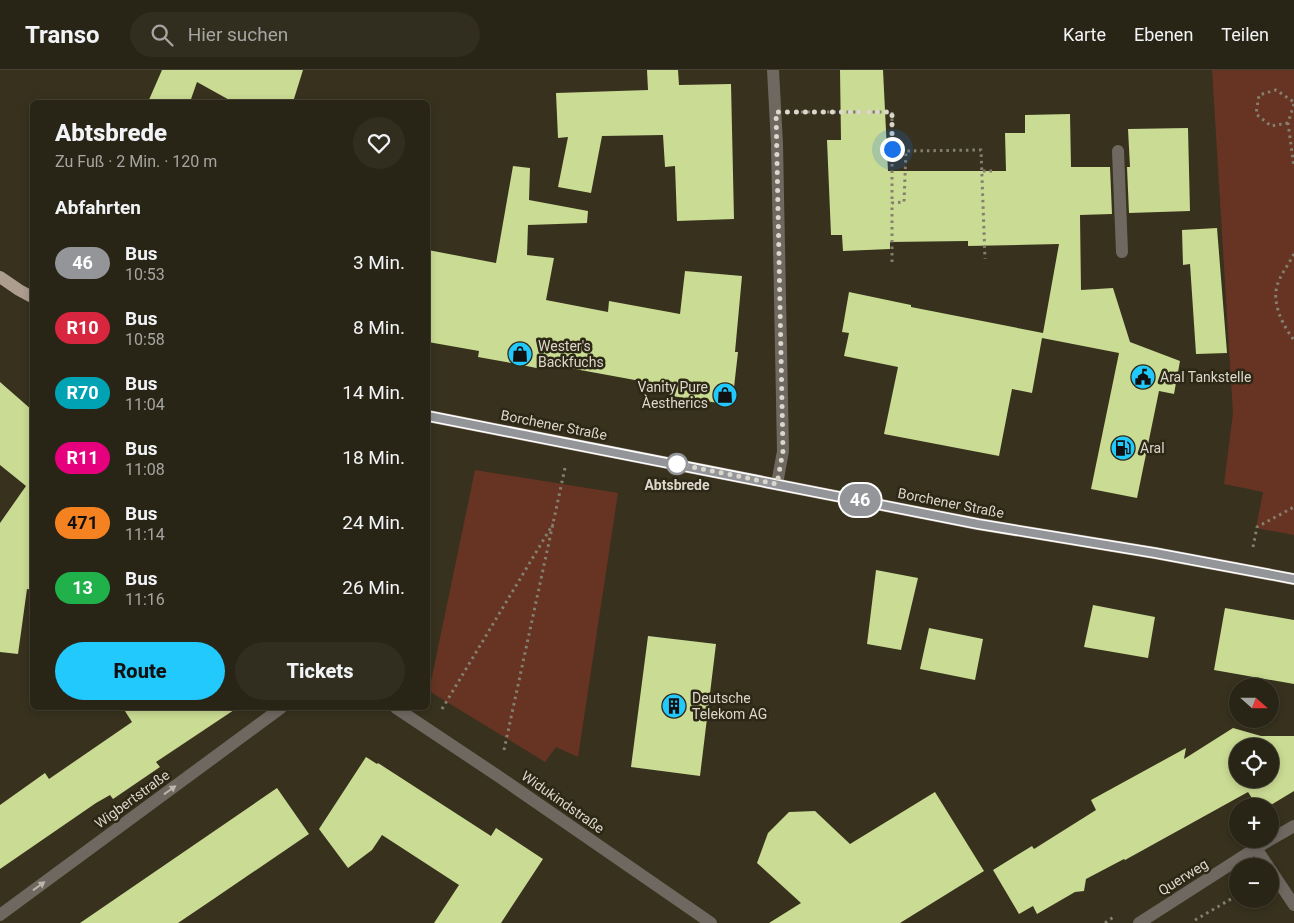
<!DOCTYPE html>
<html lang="de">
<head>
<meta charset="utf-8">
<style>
  :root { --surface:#292516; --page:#312d1f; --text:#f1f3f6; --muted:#a5a5a1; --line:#454235; --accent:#22c9fd }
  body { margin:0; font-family:Roboto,sans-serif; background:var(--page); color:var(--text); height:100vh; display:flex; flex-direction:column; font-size:19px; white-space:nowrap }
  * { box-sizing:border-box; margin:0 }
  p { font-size:16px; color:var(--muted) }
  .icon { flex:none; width:28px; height:28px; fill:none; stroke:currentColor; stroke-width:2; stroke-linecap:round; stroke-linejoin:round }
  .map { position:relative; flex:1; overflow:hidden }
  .side { position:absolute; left:30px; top:30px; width:400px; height:610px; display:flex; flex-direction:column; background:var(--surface); border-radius:8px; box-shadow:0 2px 8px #0003,0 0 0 1px var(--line) }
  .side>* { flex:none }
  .badge { padding:0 10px; border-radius:16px; font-size:18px; line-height:32px }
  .needle { width:32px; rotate:111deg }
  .fabs { position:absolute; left:1229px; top:608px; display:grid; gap:10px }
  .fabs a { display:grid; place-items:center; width:50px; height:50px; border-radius:50%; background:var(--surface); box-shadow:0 2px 8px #0003,0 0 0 1px var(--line); font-size:25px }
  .you { position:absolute; width:25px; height:25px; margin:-12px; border:4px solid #fff; border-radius:50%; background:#1a73e8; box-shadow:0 0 0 8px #1a73e833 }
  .map>.badge { position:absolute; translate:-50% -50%; box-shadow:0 0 0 2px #fff }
  h2 { padding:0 25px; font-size:19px; line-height:45px }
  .round { display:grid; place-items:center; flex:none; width:52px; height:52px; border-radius:26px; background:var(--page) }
  .head { display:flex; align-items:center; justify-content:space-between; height:85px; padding:0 25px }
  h1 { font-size:24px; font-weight:800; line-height:38px }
  .primary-button { display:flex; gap:10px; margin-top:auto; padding:10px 25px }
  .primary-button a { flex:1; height:58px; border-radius:30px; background:var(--accent); color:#111; font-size:20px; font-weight:800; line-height:58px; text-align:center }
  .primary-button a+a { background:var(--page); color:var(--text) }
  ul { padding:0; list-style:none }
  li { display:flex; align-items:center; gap:15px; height:65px; padding:0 25px }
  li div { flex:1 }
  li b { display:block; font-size:19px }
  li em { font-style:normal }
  li .badge { min-width:55px; font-weight:700; text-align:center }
  header { display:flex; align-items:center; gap:30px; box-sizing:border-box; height:70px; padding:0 25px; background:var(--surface); border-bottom:1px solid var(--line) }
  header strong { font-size:24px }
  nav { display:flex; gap:28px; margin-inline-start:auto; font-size:18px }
  .search { width:350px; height:45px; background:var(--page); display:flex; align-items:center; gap:12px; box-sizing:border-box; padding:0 18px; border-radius:28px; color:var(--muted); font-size:19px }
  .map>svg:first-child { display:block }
  .green { fill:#673423 }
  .building { fill:#cadb93; fill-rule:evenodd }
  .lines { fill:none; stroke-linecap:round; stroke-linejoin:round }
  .path { stroke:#847f6f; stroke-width:3; stroke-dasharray:2.5 4; stroke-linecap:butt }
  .minor { stroke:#6f6861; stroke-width:12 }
  .major { stroke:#ac9d8f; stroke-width:12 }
  .oneway { fill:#bbb6ac }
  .line-casing { stroke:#fff; stroke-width:11 }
  .line { stroke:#949599; stroke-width:8 }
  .walk { stroke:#dbd7cc; stroke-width:5; stroke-dasharray:0 9 }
  .stop-dot { fill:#fff; stroke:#949599; stroke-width:2.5 }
  .labels { text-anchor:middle; stroke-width:5; stroke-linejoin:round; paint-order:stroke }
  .poi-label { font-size:14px; fill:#dbd7cc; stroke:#2d2715; text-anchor:start }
  .street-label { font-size:14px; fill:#dbd7cc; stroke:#2d2715 }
  .stop-label { font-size:14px; font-weight:bold; fill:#dbd7cc; stroke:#2d2715 }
</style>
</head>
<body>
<header>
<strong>Transo</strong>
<div class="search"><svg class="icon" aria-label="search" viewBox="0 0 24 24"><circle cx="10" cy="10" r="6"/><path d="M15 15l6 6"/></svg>Hier suchen</div>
<nav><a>Karte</a><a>Ebenen</a><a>Teilen</a></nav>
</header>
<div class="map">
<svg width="1294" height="853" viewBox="0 0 1294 853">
  <rect width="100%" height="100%" fill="#37311e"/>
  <!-- green -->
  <path class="green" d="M 1212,0 L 1294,0 L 1294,465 L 1256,458 L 1263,422 L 1224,414 L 1233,343 Z
    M 475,400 L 618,423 L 578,687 L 556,677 L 545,692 L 429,621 Z"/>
  <!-- building -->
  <path class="building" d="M 162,0 L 303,0 L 293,32 L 233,32 L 197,12 L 190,32 L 148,32 Z
    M 647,0 L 678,0 L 679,15 L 731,14 L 734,149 L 677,151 L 675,96 L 665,97 L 663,65 L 602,66 L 591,123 L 558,117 L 568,67 L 558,68 L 556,23 L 648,20 Z
    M 840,0 L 883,0 L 888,101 L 1006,101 L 1005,63 L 1025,63 L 1025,45 L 1070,44 L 1071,97 L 1110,97 L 1112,144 L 1080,145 L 1081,220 L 1113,218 L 1130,272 L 1180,291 L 1174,324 L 1159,321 L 1137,428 L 1091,419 L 1119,283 L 1042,268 L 1032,323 L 1012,319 L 999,386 L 884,364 L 898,297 L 844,286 L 849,263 L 842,262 L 849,222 L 911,235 L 911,237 L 1043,263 L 1059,174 L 968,176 L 968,171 L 890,172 L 890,179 L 843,181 L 842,165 L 831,165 L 827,70 L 841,70 Z
    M 1188,58 L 1190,141 L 1129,143 L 1127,97 L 1130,97 L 1128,59 Z
    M 513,96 L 530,98 L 529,130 L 588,141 L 587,153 L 528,155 L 527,185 L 554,188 L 546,230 L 608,242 L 609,231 L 680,244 L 685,201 L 742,206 L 735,282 L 738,282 L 732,335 L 672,326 L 673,317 L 542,293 L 541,299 L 517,294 L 478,287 L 479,281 L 428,272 L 428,180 L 496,193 Z
    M 1217,158 L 1227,283 L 1196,284 L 1190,194 L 1183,195 L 1182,160 Z
    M 0,312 L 32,340 L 32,520 L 27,519 L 18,584 L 0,582 L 0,453 L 26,416 L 0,395 Z
    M 876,500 L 918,508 L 901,580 L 867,574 Z
    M 1093,535 L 1155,547 L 1148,588 L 1084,577 Z
    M 1225,538 L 1294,550 L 1294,614 L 1214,600 Z
    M 929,558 L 983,569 L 975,610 L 920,599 Z
    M 648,566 L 716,574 L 700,706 L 631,697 Z
    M 123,638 L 237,638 L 156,692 L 160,697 L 113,729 L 110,725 L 96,733 L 0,799 L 0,735 L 45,703 L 49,709 L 132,652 Z
    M 1233,658 L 1261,666 L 1294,666 L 1294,721 L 1269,736 L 1257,736 L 1248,722 L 1125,790 L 1124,789 L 1086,809 L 1084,821 L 1075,822 L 1037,844 L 1033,836 L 1019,844 L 993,800 L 1032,776 L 1034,779 L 1096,740 L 1091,730 L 1186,678 L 1184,689 ZM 1238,676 L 1270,676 L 1270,709 L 1238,709 Z
    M 366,687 L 377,694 L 378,693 L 491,766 L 496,758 L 543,789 L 501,853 L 434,853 L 459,815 L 382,765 L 372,780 L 348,798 L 319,759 Z
    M 277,718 L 309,764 L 215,828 L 178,853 L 80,853 Z
    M 935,722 L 984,801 L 900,853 L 769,853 L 801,833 L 757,793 L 768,763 L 789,742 L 815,741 L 850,774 Z"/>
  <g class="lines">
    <!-- path -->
    <path class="path" d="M 1294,34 L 1288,53 L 1294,97
      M 801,42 L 892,42 L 892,133
      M 1288,53 L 1271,56 L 1256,44 L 1259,25 L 1276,20 L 1294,32
      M 983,101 L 994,101
      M 1294,184 C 1289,194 1280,205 1277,216 C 1272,234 1283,256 1294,270
      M 892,192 L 892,133 L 904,132 L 906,81 L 981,80 L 985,189
      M 1253,477 L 1257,457 L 1294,437
      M 442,639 L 553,454
      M 504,680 L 565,398
      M 1195,850 L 1238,825
      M 1105,853 L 1115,846"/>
    <!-- minor -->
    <path class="minor" d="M 773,0 L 777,74 L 783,381 L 777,414
      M 1118,81 L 1122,182
      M 396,638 L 498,706 L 711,853
      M 1256,778 L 1268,796
      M 1270,799 L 1294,835
      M 0,845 L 281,638
      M 1139,853 L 1256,778 L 1294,756"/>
    <!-- major -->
    <path class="major" d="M 0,207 L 19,220 L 32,227
      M 428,346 L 978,454 L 1155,483 L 1294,509"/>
  </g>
  <!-- one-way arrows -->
  <defs><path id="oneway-solid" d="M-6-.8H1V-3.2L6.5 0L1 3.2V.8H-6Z" transform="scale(1.25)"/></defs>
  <g class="oneway">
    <use href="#oneway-solid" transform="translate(170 720) rotate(-36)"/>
    <use href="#oneway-solid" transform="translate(39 816) rotate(-36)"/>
  </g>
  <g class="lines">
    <defs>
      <path id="line" d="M 428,346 L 978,454 L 1155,483 L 1294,509"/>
    </defs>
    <!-- line casing -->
    <use href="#line" class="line-casing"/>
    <!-- line -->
    <use href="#line" class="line"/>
    <!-- walk -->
    <path class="walk" d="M 677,394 L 777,414 L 783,381 L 776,42 L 892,42 L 892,79"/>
  </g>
  <!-- icons -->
  <defs>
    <symbol id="shop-disc" viewBox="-11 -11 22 22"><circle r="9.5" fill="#22c9fd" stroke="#2d2715"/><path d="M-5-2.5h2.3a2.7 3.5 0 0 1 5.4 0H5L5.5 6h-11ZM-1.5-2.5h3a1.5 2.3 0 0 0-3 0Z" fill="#111"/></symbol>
    <symbol id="civic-disc" viewBox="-11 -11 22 22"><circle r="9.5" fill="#22c9fd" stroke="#2d2715"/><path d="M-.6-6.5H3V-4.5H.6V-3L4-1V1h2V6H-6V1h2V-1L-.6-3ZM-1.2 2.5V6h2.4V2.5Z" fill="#111"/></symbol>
    <symbol id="fuel-disc" viewBox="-11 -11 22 22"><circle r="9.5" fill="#22c9fd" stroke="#2d2715"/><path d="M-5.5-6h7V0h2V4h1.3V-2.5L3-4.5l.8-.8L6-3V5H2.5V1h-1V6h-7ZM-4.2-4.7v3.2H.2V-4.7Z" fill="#111"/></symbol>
    <symbol id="building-disc" viewBox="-11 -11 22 22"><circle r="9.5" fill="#22c9fd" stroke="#2d2715"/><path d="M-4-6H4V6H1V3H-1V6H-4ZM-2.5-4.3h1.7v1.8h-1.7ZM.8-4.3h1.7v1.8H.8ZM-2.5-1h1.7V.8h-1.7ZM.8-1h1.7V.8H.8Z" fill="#111"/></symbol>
  </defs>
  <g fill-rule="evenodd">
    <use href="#shop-disc" x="506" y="270" width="28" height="28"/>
    <use href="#civic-disc" x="1129" y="293" width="28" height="28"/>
    <use href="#shop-disc" x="711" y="311" width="28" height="28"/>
    <use href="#fuel-disc" x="1109" y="364" width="28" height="28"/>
    <use href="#building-disc" x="660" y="622" width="28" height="28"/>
  </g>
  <!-- markers -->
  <circle class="stop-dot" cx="677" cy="394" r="10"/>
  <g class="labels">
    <!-- poi labels -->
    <g class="poi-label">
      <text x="538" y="281">Wester's<tspan x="538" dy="16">Backfuchs</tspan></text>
      <text x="1160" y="312">Aral Tankstelle</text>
      <text x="708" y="322" text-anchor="end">Vanity Pure<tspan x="708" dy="16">Àestherics</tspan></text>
      <text x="1140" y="383">Aral</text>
      <text x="692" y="633">Deutsche<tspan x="692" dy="16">Telekom AG</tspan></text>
    </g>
    <!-- street labels -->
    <g class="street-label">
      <text transform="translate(554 355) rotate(11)" y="5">Borchener Straße</text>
      <text transform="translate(951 433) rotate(11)" y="5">Borchener Straße</text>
      <text transform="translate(132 729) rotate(-36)" y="5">Wigbertstraße</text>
      <text transform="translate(563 732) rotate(35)" y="5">Widukindstraße</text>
      <text transform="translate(1183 807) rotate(-32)" y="5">Querweg</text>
    </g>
    <!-- stop labels -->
    <g class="stop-label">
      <text x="677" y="420">Abtsbrede</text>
    </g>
  </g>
</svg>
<div class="fabs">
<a><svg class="needle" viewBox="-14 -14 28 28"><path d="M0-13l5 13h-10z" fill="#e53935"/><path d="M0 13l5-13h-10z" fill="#a5a5a1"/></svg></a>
<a><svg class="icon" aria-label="locate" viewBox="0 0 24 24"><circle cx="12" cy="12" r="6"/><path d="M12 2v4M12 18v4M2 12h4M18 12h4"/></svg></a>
<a>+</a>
<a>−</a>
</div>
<div class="you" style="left:892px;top:79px"></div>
<b class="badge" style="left:860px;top:430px;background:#949599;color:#fff">46</b>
<section class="side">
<div class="head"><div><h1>Abtsbrede</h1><p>Zu Fuß · 2 Min. · 120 m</p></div><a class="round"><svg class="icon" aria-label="heart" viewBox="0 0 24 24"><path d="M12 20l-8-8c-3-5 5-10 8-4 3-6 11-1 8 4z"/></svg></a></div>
<h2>Abfahrten</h2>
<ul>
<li><span class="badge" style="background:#949599;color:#fff">46</span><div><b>Bus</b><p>10:53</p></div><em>3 Min.</em></li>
<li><span class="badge" style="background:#d7263d;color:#fff">R10</span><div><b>Bus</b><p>10:58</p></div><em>8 Min.</em></li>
<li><span class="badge" style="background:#00a3b4;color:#fff">R70</span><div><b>Bus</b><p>11:04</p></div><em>14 Min.</em></li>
<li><span class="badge" style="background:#e6007e;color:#fff">R11</span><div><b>Bus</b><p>11:08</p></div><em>18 Min.</em></li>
<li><span class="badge" style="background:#f58220;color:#111">471</span><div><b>Bus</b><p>11:14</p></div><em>24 Min.</em></li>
<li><span class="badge" style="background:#20b14a;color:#fff">13</span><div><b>Bus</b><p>11:16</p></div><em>26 Min.</em></li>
</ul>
<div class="primary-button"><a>Route</a><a>Tickets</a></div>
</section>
</div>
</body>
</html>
